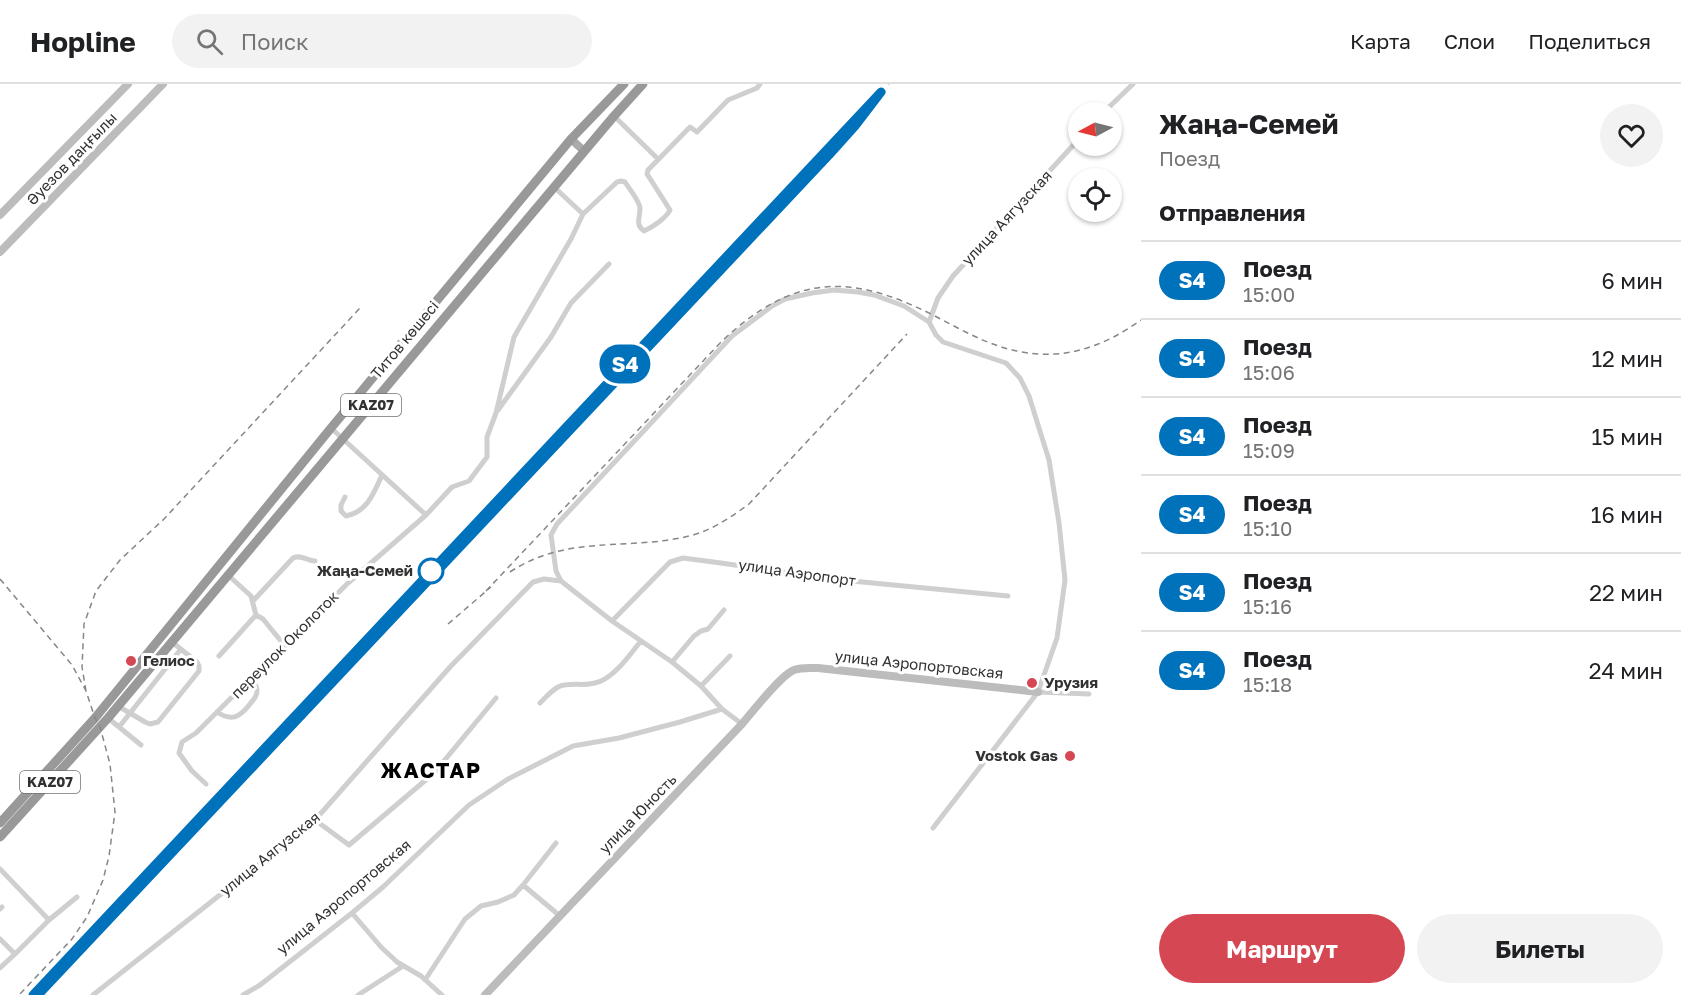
<!DOCTYPE html>
<html lang="ru">
<head>
<meta charset="utf-8">
<style>
  :root { --surface:#fff; --page:#f2f2f2; --text:#202124; --muted:#757577; --line:#e0e0e0; --accent:#d54853 }
  body { margin:0; font-family:"Golos Text",sans-serif; background:var(--page); color:var(--text); height:100vh; display:flex; flex-direction:column; font-size:22px; white-space:nowrap }
  * { box-sizing:border-box; margin:0 }
  p { font-size:20px; color:var(--muted) }
  .icon { flex:none; width:33px; height:33px; fill:none; stroke:currentColor; stroke-width:2; stroke-linecap:round; stroke-linejoin:round }
  .map { position:relative; flex:1; overflow:hidden }
  .drawer { display:flex; flex-direction:column; background:var(--surface); width:540px }
  .drawer>* { flex:none }
  .badge { padding:0 12px; border-radius:20px; font-size:21px; line-height:39px }
  .needle { width:39px; rotate:263deg }
  .buttons { position:absolute; left:1068px; top:18px; display:grid; gap:12px }
  .buttons a { display:grid; place-items:center; width:54px; height:54px; border-radius:50%; background:var(--surface); box-shadow:0 2px 4px #0004; font-size:30px }
  .map>.badge { position:absolute; translate:-50% -50%; box-shadow:0 0 0 3px #fff }
  h2 { padding:0 18px; font-size:22px; line-height:54px }
  .round { display:grid; place-items:center; flex:none; width:63px; height:63px; border-radius:32px; background:var(--page) }
  .head { display:flex; align-items:center; justify-content:space-between; height:102px; padding:0 18px }
  h1 { font-size:28px; font-weight:700; line-height:45px }
  .primary-button { display:flex; gap:12px; margin-top:auto; padding:12px 18px }
  .primary-button a { flex:1; height:69px; border-radius:36px; background:var(--accent); color:#fff; font-size:24px; font-weight:700; line-height:69px; text-align:center }
  .primary-button a+a { background:var(--page); color:var(--text) }
  ul { padding:0; list-style:none }
  li { display:flex; align-items:center; gap:18px; height:78px; padding:0 18px; border-top:2px solid var(--line) }
  li div { flex:1 }
  li b { display:block; font-size:22px }
  li em { font-style:normal }
  li .badge { min-width:66px; font-weight:700; text-align:center }
  header { display:flex; align-items:center; gap:36px; box-sizing:border-box; height:84px; padding:0 30px; background:var(--surface); border-bottom:2px solid var(--line) }
  header strong { font-size:28px }
  nav { display:flex; gap:33px; margin-inline-start:auto; font-size:21px }
  .search { width:420px; height:54px; background:var(--page); display:flex; align-items:center; gap:15px; box-sizing:border-box; padding:0 21px; border-radius:33px; color:var(--muted); font-size:22px }
  main { display:flex; flex:1; min-height:0 }
  .map>svg:first-child { display:block }
  .lines { fill:none; stroke-linecap:round; stroke-linejoin:round }
  .street { stroke:#cfcfcf; stroke-width:5 }
  .secondary { stroke:#bcbcbc; stroke-width:8 }
  .primary { stroke:#aaa; stroke-width:8 }
  .highway { stroke:#999; stroke-width:9 }
  .rail { stroke:#878787; stroke-width:1.5; stroke-dasharray:6 4.5; stroke-linecap:butt }
  .line-casing { stroke:#fff; stroke-width:14 }
  .line { stroke:#0072bc; stroke-width:9 }
  .stop-dot { fill:#fff; stroke:#0072bc; stroke-width:3 }
  .poi-dot { fill:#d54853; stroke:#fff; stroke-width:2 }
  .labels { text-anchor:middle; stroke-width:6; stroke-linejoin:round; paint-order:stroke }
  .shield { fill:#fff; stroke:#707070; stroke-width:1.5 }
  .shield-label { font-size:14px; font-weight:bold; fill:#323232 }
  .street-label { font-size:15px; fill:#323232; stroke:#fff }
  .stop-label { font-size:15px; font-weight:bold; fill:#323232; stroke:#fff; text-anchor:end }
  .poi-label { font-size:15px; font-weight:bold; fill:#323232; stroke:#fff; text-anchor:start }
  .district-label { font-size:21px; font-weight:bold; letter-spacing:1.5px; fill:#000; stroke:#fff }
</style>
</head>
<body>
<header>
<strong>Hopline</strong>
<div class="search"><svg class="icon" aria-label="search" viewBox="0 0 24 24"><circle cx="10" cy="10" r="6"/><path d="M15 15l6 6"/></svg>Поиск</div>
<nav><a>Карта</a><a>Слои</a><a>Поделиться</a></nav>
</header>
<main>
<div class="map">
<svg width="1141" height="911" viewBox="0 0 1141 911">
  <rect width="100%" height="100%" fill="#fff"/>
  <g class="lines">
    <!-- street -->
    <path class="street" d="M 1104,28 L 1133,0
      M 614,32 L 658,75
      M 554,103 L 583,130
      M 498,326 L 551,253 L 571,219 L 609,180
      M 331,344 L 426,431
      M 345,413 L 341,421 L 341,427 L 346,432 C 367,428 374,409 382,391
      M 228,491 L 251,512 L 256,531 L 263,535 L 285,562
      M 253,517 L 293,474 C 302,470 307,477 315,477
      M 612,537 L 670,478 L 683,474 L 721,479 L 831,495 L 1008,512
      M 219,572 L 256,531
      M 672,578 L 694,552 L 701,547 L 708,545 L 724,526
      M 701,602 L 730,572
      M 1038,608 L 1089,610
      M 540,619 C 546,613 551,607 558,603 C 571,597 587,604 601,597 C 617,590 630,570 641,557
      M 118,622 L 145,638 L 150,640 L 158,638 L 199,587 L 199,582 L 197,578 L 172,558
      M 217,628 C 232,638 240,633 250,620 C 253,616 257,613 257,607 C 257,601 254,599 250,595
      M 108,634 L 141,661
      M 742,640 L 722,625 L 701,602 L 672,578 L 612,537 L 561,497 L 556,487 L 551,451 L 557,440 L 732,252 L 772,222 L 785,215 L 812,209 L 834,206 L 858,208 L 874,211 L 904,222 L 929,238
      M 119,643 L 181,565
      M 206,700 L 192,687 L 179,669 L 182,658 L 196,649 L 250,595 L 272,577 L 285,562 L 348,499 L 426,431 L 452,403 L 469,397 L 487,373 L 487,353 L 496,329 L 514,253 L 571,155 L 583,130 L 617,98 L 621,97 L 625,98 C 630,106 639,116 640,124 C 640,134 635,141 644,147 C 653,143 666,134 670,126 L 649,93 L 647,90 L 648,86 L 690,43 L 697,48 L 728,16 L 757,4 L 760,0
      M 315,736 L 349,761 L 434,689 L 496,614
      M 933,744 L 1038,608 L 1057,554 L 1065,496 L 1059,439 L 1049,376 L 1029,312 L 1020,294 L 1006,279 L 943,258 L 936,251 L 929,238 L 938,214 L 953,192 L 1078,56
      M 0,785 L 49,836 L 77,813
      M 523,801 L 560,832
      M 0,825 L 2,823
      M 352,829 L 381,863 L 397,878 L 421,892 L 442,911
      M 0,855 L 15,870 L 49,836
      M 0,884 L 15,870
      M 425,896 L 465,835 L 481,822 L 498,818 L 514,811 L 523,801 L 556,759
      M 93,911 L 315,736 L 450,583 L 533,498 L 544,495 L 561,497
      M 243,911 L 260,901 L 352,829 L 383,803 L 469,721 L 508,695 L 573,662 L 619,654 L 680,638 L 722,625
      M 358,911 L 403,882"/>
    <!-- secondary -->
    <path class="secondary" d="M 0,131 L 128,0
      M 0,168 L 163,0
      M 485,911 L 742,640 C 753,627 781,591 794,586 C 802,583 810,584 818,584 L 1038,608"/>
    <!-- primary -->
    <path class="primary" d="M 571,55 L 584,67"/>
    <!-- highway -->
    <path class="highway" d="M 0,739 L 95,634 L 331,344 L 571,55 L 624,0
      M 0,753 L 108,634 L 614,32 L 643,0"/>
    <!-- rail -->
    <path class="rail" d="M 510,488 C 569,449 630,468 693,451 C 714,445 731,433 749,420 L 907,250
      M 0,495 L 72,581 L 86,607 L 95,634 L 100,643 L 110,680 L 115,728 L 109,772 L 103,796 L 87,833 L 72,855 L 19,911
      M 486,507 L 721,258 C 792,191 848,188 933,231 C 960,245 987,261 1017,267 C 1064,277 1103,263 1141,236
      M 448,540 L 491,503
      M 86,607 L 82,583 L 84,540 L 96,507 L 120,476 L 164,435 L 360,224
      M 33,911 L 889,0"/>
  </g>
  <g class="lines">
    <defs>
      <path id="line" d="M 33,911 L 881,8 L 855,42 L 829,71 L 38,911"/>
    </defs>
    <!-- line casing -->
    <use href="#line" class="line-casing"/>
    <!-- line -->
    <use href="#line" class="line"/>
  </g>
  <!-- markers -->
  <circle class="stop-dot" cx="431" cy="487" r="12"/>
  <g class="poi-dot">
    <circle cx="131" cy="577" r="6"/>
    <circle cx="1032" cy="599" r="6"/>
    <circle cx="1070" cy="672" r="6"/>
  </g>
  <g class="labels">
    <!-- shield labels -->
    <g class="shield">
      <rect x="341" y="310" width="60" height="22" rx="4.5"/>
      <rect x="20" y="687" width="60" height="22" rx="4.5"/>
    </g>
    <g class="shield-label">
      <text x="371" y="326">KAZ07</text>
      <text x="50" y="703">KAZ07</text>
    </g>
    <!-- street labels -->
    <g class="street-label">
      <text transform="translate(72 75) rotate(-46)" y="5">Әуезов даңғылы</text>
      <text transform="translate(1007 134) rotate(-47)" y="5">улица Аягузская</text>
      <text transform="translate(405 256) rotate(-50)" y="5">Титов көшесі</text>
      <text transform="translate(797 489) rotate(8)" y="5">улица Аэропорт</text>
      <text transform="translate(285 561) rotate(-45)" y="5">переулок Околоток</text>
      <text transform="translate(919 581) rotate(6)" y="5">улица Аэропортовская</text>
      <text transform="translate(638 730) rotate(-46)" y="5">улица Юность</text>
      <text transform="translate(270 770) rotate(-39)" y="5">улица Аягузская</text>
      <text transform="translate(344 813) rotate(-40)" y="5">улица Аэропортовская</text>
    </g>
    <!-- stop labels -->
    <g class="stop-label">
      <text x="413" y="492">Жаңа-Семей</text>
    </g>
    <!-- poi labels -->
    <g class="poi-label">
      <text x="143" y="582">Гелиос</text>
      <text x="1044" y="604">Урузия</text>
      <text x="1058" y="677" text-anchor="end">Vostok Gas</text>
    </g>
    <!-- district labels -->
    <g class="district-label">
      <text x="431" y="694">ЖАСТАР</text>
    </g>
  </g>
</svg>
<div class="buttons">
<a><svg class="needle" viewBox="-14 -14 28 28"><path d="M0-13l5 13h-10z" fill="#e53935"/><path d="M0 13l5-13h-10z" fill="#757577"/></svg></a>
<a><svg class="icon" aria-label="locate" viewBox="0 0 24 24"><circle cx="12" cy="12" r="6"/><path d="M12 2v4M12 18v4M2 12h4M18 12h4"/></svg></a>
</div>
<b class="badge" style="left:625px;top:280px;background:#0072bc;color:#fff">S4</b>
</div>
<section class="drawer">
<div class="head"><div><h1>Жаңа-Семей</h1><p>Поезд</p></div><a class="round"><svg class="icon" aria-label="heart" viewBox="0 0 24 24"><path d="M12 20l-8-8c-3-5 5-10 8-4 3-6 11-1 8 4z"/></svg></a></div>
<h2>Отправления</h2>
<ul>
<li><span class="badge" style="background:#0072bc;color:#fff">S4</span><div><b>Поезд</b><p>15:00</p></div><em>6 мин</em></li>
<li><span class="badge" style="background:#0072bc;color:#fff">S4</span><div><b>Поезд</b><p>15:06</p></div><em>12 мин</em></li>
<li><span class="badge" style="background:#0072bc;color:#fff">S4</span><div><b>Поезд</b><p>15:09</p></div><em>15 мин</em></li>
<li><span class="badge" style="background:#0072bc;color:#fff">S4</span><div><b>Поезд</b><p>15:10</p></div><em>16 мин</em></li>
<li><span class="badge" style="background:#0072bc;color:#fff">S4</span><div><b>Поезд</b><p>15:16</p></div><em>22 мин</em></li>
<li><span class="badge" style="background:#0072bc;color:#fff">S4</span><div><b>Поезд</b><p>15:18</p></div><em>24 мин</em></li>
</ul>
<div class="primary-button"><a>Маршрут</a><a>Билеты</a></div>
</section>
</main>
</body>
</html>
